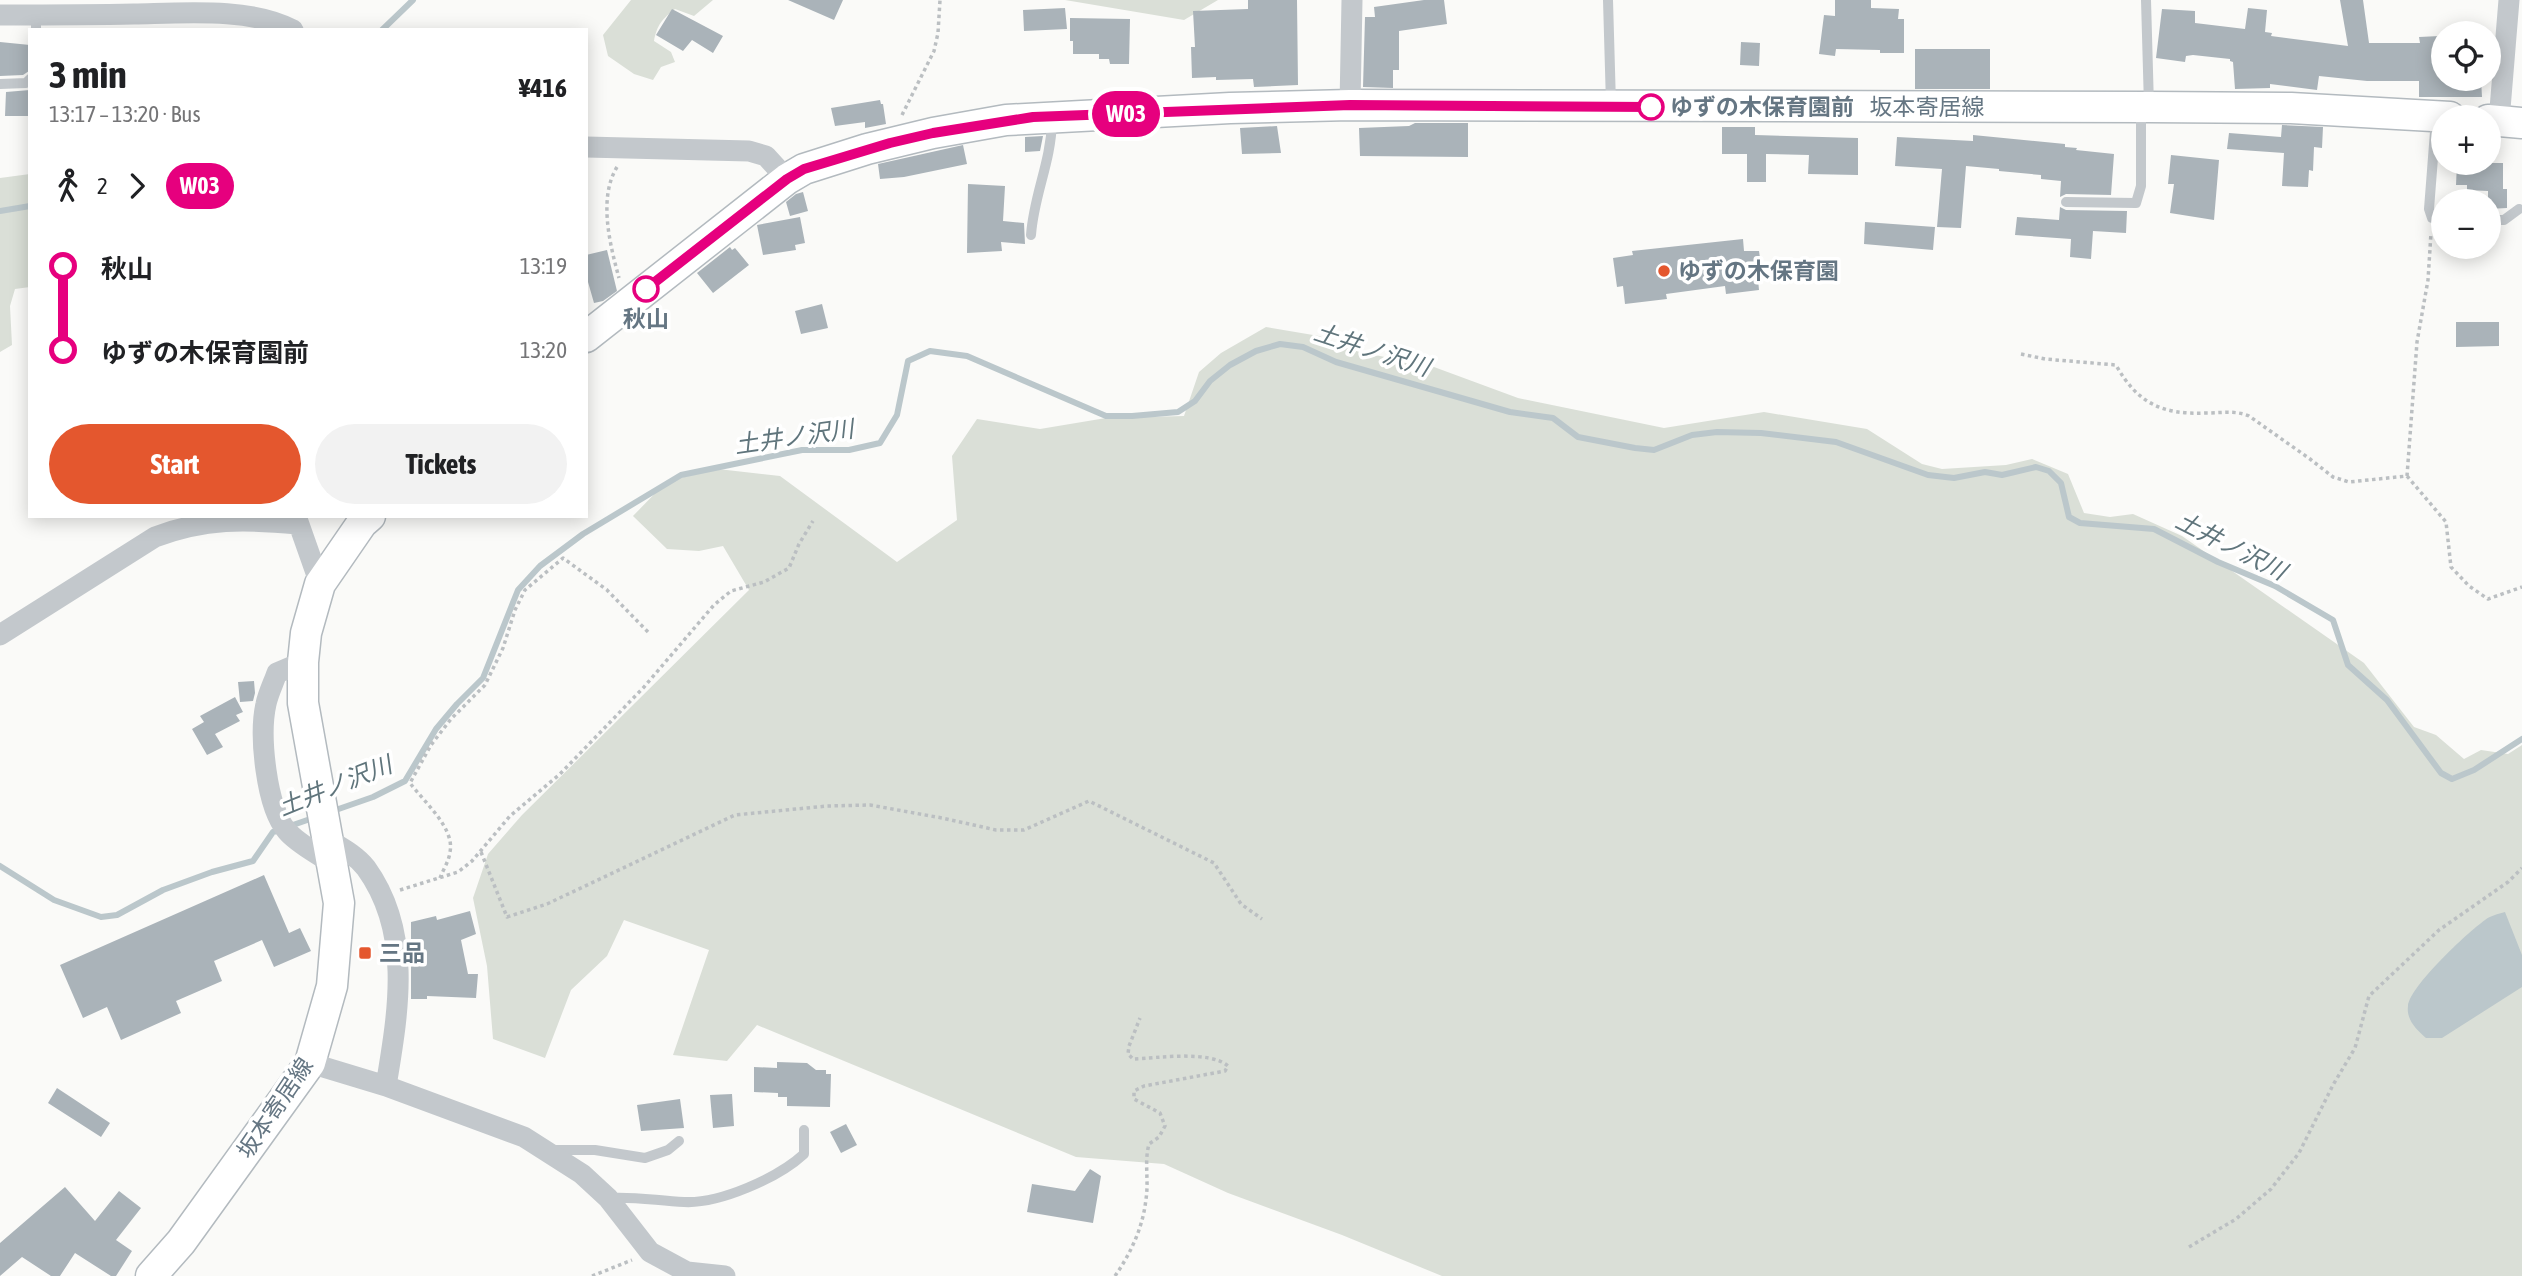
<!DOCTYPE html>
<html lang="en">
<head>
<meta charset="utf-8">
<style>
  :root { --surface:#fff; --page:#f2f2f2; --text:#202124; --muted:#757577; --accent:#e4572e }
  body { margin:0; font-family:"Asap Condensed","Noto Sans JP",sans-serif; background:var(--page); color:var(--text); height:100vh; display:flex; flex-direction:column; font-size:26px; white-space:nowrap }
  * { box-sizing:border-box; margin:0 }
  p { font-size:23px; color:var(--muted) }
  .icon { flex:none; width:38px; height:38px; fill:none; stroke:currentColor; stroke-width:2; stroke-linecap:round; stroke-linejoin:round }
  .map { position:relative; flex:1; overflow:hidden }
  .panel { position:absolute; left:28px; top:28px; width:560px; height:490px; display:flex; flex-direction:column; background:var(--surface); border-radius:0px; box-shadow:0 4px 18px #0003 }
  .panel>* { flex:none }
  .badge { padding:0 14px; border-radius:23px; font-size:24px; line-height:46px }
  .controls { position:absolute; left:2431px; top:21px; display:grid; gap:14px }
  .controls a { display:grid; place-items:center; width:70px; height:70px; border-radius:50%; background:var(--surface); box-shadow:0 4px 18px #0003; font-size:35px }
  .map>.badge { position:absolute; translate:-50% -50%; box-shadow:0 0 0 4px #fff }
  .legs { display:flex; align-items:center; gap:10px; height:77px; padding:0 21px; font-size:23px }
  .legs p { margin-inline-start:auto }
  .overview { display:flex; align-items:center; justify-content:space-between; height:119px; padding:0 21px }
  h1 { font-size:38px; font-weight:700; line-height:52px }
  .action { display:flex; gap:14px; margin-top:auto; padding:14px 21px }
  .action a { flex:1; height:80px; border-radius:42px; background:var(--accent); color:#fff; font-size:28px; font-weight:700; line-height:80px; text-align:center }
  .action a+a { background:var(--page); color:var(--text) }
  ul { padding:0 21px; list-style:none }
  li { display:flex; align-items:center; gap:24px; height:84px; font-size:26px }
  li i { display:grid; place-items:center; width:10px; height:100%; margin:0 9px; background:currentColor }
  li i::after { content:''; width:18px; height:18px; margin:-9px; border:5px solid; border-radius:50%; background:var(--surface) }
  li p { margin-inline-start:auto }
  li:first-child i { background:linear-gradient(#0000 50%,currentColor 0) }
  li:last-child i { background:linear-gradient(currentColor 50%,#0000 0) }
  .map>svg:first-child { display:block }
  .green { fill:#dadfd7 }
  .water { fill:#bbc7cb }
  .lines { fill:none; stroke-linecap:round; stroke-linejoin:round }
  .stream { stroke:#bbc7cb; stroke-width:6 }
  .building { fill:#aab3b9 }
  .secondary-casing { stroke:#b3babf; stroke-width:33 }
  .path { stroke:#bbbfc2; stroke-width:3.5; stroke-dasharray:3.5 3.5; stroke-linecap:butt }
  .service { stroke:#c3c8cc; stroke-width:10 }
  .minor { stroke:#c3c8cc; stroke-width:21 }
  .secondary { stroke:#fff; stroke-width:30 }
  .line-1-casing { stroke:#fff; stroke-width:16 }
  .line-1 { stroke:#e6007e; stroke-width:10 }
  .stop-1-dot { fill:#fff; stroke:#e6007e; stroke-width:3.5 }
  .poi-dot { fill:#e4572e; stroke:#fff; stroke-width:2.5 }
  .labels { text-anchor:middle; stroke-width:7; stroke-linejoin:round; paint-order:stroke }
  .stop-label { font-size:23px; font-weight:bold; fill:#657683; stroke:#fff; text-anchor:start }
  .street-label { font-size:23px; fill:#657683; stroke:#fff }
  .poi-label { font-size:23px; font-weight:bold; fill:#657683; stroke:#fff; text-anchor:start }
  .water-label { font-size:24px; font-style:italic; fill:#60757c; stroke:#fff }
</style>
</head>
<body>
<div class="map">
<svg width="2522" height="1276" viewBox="0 0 2522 1276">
  <rect width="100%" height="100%" fill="#fafaf8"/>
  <!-- green -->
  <path class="green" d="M 631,0 L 713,0 L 694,16 L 675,9 C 662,19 657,25 654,41 L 671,52 L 675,62 L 661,67 L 653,80 L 634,74 L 608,56 L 603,35 Z
    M 1065,0 L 1218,0 L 1184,20 Z
    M 30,174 L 30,287 L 15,289 L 10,306 L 12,345 L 0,352 L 0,178 Z
    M 1266,327 L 1319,336 L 1365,353 L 1434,367 L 1518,398 L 1664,428 L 1764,412 L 1867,429 L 1922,464 L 1942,469 L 2006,465 L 2032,459 L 2068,474 L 2084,513 L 2110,517 L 2133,514 L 2182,536 L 2364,663 L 2414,727 L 2436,735 L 2464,759 L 2481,750 L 2508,754 L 2522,745 L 2522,1276 L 1442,1276 L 1342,1235 L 1228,1193 L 1164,1164 L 1076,1157 L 757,1025 L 727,1061 L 673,1055 L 709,950 L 624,920 L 607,956 L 571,990 L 545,1058 L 493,1039 L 487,966 L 473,898 L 488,854 L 522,815 L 749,590 L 723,546 L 699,551 L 667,549 L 633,516 L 667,481 L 718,469 L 780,476 L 897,562 L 957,520 L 952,456 L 977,419 L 1040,429 L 1106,418 L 1184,416 L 1199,372 L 1221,353 Z"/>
  <!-- water -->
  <path class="water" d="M 2505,912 L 2522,955 L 2522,987 L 2442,1038 L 2426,1038 C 2417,1030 2406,1020 2408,1006 C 2410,986 2467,933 2485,920 C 2490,916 2498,914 2505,912 Z"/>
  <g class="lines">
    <!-- stream -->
    <path class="stream" d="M 382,30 L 413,0
      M 0,211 L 30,206
      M 330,812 L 373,797 L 405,781 L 436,729 L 457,704 L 483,678 L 518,590 L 540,566 L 583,534 L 681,475 L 802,450 L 849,450 L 880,443 L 897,415 L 908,361 L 930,351 L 967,356 L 1106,416 L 1132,416 L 1178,412 L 1195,401 L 1210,381 L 1230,365 L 1256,351 L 1280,344 L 1303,347 L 1336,362 L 1510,412 L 1553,418 L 1578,437 L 1635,448 L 1654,450 L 1692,435 L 1717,432 L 1761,433 L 1836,442 L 1928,475 L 1954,478 L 1985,472 L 2002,475 L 2036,467 L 2049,471 L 2061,483 L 2069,517 L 2080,523 L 2154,529 L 2218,562 L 2275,586 L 2333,620 L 2348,665 L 2387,700 L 2441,773 L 2452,779 L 2474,770 L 2522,739
      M 290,826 L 316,817
      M 0,866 L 54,900 L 101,917 L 117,915 L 163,890 L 212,872 L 253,861 L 273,832 L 280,830"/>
  </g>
  <!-- building -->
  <path class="building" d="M 788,0 L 843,0 L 834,20 Z
    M 1248,0 L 1297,0 L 1298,85 L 1254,87 L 1253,79 L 1216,80 L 1216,77 L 1192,78 L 1191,47 L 1195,47 L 1193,11 L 1248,9 Z
    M 1424,0 L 1444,0 L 1447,24 L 1399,31 L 1399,70 L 1393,70 L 1393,88 L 1363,87 L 1365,17 L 1375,17 L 1374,7 Z
    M 1835,0 L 1871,0 L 1871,8 L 1899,9 L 1898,19 L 1904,19 L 1904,53 L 1880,53 L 1880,50 L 1836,49 L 1835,56 L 1819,54 L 1824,15 L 1835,16 Z
    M 2340,0 L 2363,0 L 2369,43 L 2420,43 L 2419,37 L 2440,36 L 2441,79 L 2481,79 L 2482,97 L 2419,97 L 2419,81 L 2367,81 L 2319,76 L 2317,90 L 2270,84 L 2270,88 L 2235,89 L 2233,62 L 2230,61 L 2230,59 L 2193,55 L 2186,56 L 2185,62 L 2156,58 L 2162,9 L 2195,11 L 2195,23 L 2245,29 L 2248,8 L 2267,10 L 2265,32 L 2272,33 L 2271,36 L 2348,46 Z
    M 1065,8 L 1067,29 L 1024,31 L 1023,10 Z
    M 672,9 L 723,36 L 713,53 L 692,40 L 683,51 L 656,35 Z
    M 1070,18 L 1130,19 L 1129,64 L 1110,64 L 1109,59 L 1099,59 L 1099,54 L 1073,54 L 1073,41 L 1070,41 Z
    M 0,42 L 30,45 L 29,71 L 23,75 L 0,76 Z
    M 1741,42 L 1760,43 L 1759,66 L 1740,65 Z
    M 1915,49 L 1990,49 L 1990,89 L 1915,89 Z
    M 30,90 L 30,116 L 5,116 L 6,92 Z
    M 880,100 L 881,104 L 883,104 L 886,124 L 865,128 L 865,122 L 835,126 L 831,108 Z
    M 1415,123 L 1468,123 L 1468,157 L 1360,156 L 1359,128 L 1409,126 Z
    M 2282,125 L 2323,127 L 2322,148 L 2314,147 L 2313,171 L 2309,170 L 2308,187 L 2282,186 L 2284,153 L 2227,149 L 2229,133 L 2281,137 Z
    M 1277,126 L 1281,153 L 1242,154 L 1240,128 Z
    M 1722,127 L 1755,127 L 1755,135 L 1858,138 L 1858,175 L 1808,174 L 1809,155 L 1766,154 L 1766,182 L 1747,182 L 1747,154 L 1722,154 Z
    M 1973,135 L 2065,144 L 2065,147 L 2077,148 L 2076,150 L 2114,154 L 2111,195 L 2066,194 L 2060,197 L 2061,181 L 2041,179 L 2041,175 L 1999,171 L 1999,169 L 1966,166 L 1961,228 L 1937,227 L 1942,169 L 1895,166 L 1897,137 L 1973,141 Z
    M 1043,136 L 1040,151 L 1025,152 L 1025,137 Z
    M 963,145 L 967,164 L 904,177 L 880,179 L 878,164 Z
    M 2171,155 L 2219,160 L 2214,220 L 2170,213 L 2174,184 L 2168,184 Z
    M 2457,163 L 2503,163 L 2503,189 L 2507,189 L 2507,208 L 2488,209 L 2488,191 L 2467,190 L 2467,185 L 2456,185 Z
    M 968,184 L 1005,186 L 1003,221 L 1024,223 L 1025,244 L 1001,242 L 1002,251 L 967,253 Z
    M 803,192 L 808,211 L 790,216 L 786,202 L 796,194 Z
    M 2060,207 L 2066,210 L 2127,211 L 2126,233 L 2093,231 L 2091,259 L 2070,257 L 2071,239 L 2015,235 L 2017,217 L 2059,220 Z
    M 800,217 L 805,243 L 795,245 L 796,250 L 763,255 L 757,225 Z
    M 1865,222 L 1935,227 L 1933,250 L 1864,244 Z
    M 1743,239 L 1744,251 L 1759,251 L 1763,278 L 1758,279 L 1759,290 L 1726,294 L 1725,286 L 1666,294 L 1667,299 L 1625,304 L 1623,286 L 1617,287 L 1613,258 L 1633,255 L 1632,251 Z
    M 730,247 L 732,250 L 735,248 L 749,265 L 713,293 L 697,273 Z
    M 607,250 L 617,291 L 603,301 L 594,303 L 586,275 L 586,255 Z
    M 822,304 L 828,328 L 801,334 L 795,311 Z
    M 2456,322 L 2499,322 L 2499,346 L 2456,347 Z
    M 254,681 L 255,693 L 253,701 L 240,702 L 238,682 Z
    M 235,697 L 243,712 L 236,715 L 240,721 L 215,734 L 223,747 L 207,755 L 192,729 L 204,722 L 200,716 Z
    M 264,875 L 289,933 L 300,928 L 311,951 L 274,967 L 262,940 L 214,961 L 222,981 L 176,1001 L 181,1013 L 121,1040 L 107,1007 L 83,1018 L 60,965 Z
    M 470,911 L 476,934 L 461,940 L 468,974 L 478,974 L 476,998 L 427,996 L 427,999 L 411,999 L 411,922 L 436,916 L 437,920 Z
    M 777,1062 L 807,1063 L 816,1070 L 826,1070 L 826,1074 L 831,1074 L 830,1107 L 787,1106 L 787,1097 L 778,1097 L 778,1093 L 754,1092 L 754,1067 L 777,1068 Z
    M 57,1088 L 110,1123 L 101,1137 L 48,1103 Z
    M 732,1094 L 734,1126 L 713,1128 L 710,1095 Z
    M 680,1099 L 684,1128 L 641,1131 L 637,1105 Z
    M 846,1124 L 857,1145 L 841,1153 L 830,1132 Z
    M 1090,1169 L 1101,1176 L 1093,1223 L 1027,1212 L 1032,1184 L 1075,1191 Z
    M 65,1187 L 95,1221 L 119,1191 L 141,1208 L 116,1240 L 132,1251 L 116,1276 L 111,1276 L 75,1253 L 60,1276 L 51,1276 L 22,1257 L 0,1276 L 0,1243 Z"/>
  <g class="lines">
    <defs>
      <path id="secondary" d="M 2488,120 L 2522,123
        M 586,337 L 787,179 L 804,169 L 867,149 L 933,133 L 1006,120 L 1230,108 L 1350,105 L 2149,107 L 2291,108 L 2450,117
        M 151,1276 L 181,1242 L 310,1063 L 332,986 L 339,903 L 303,703 L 303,662 L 306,633 L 320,584 L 362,523 L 370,516"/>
    </defs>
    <!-- secondary casing -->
    <use href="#secondary" class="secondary-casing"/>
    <!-- path -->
    <path class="path" d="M 902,115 L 934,51 L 938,33 L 940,0
      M 617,167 C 598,198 610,245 619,278
      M 2021,354 L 2045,359 L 2116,365 C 2137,403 2162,415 2206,413 C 2221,413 2235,410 2249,416 L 2310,459 L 2333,477 L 2349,482 L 2407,476 L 2417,342 L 2428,280 L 2431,233
      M 2407,476 L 2446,522 L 2451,567 L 2469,586 L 2488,599 L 2522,587
      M 481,852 L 507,917 L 547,904 L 735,815 L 827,806 L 870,805 L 942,818 L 996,830 L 1024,830 L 1089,801 L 1214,863 L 1241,904 L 1262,919
      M 440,878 C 443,870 449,861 450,852 C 455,828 424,802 410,783 L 431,745 L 451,719 L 485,685 L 503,648 L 515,610 L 525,590 L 563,558 L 607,590 L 650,634
      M 400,890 L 458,872 L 472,861 L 510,816 L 560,774 L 644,687 L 714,605 L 731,591 L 764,582 L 789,568 L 799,544 L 813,521
      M 2189,1247 L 2236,1219 L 2271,1189 L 2299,1153 L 2333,1085 L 2355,1048 L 2369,996 L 2439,930 L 2508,882 L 2522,868
      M 592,1276 L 632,1260
      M 1115,1276 C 1131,1253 1143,1227 1146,1199 C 1149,1180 1144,1162 1149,1144 L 1159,1137 L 1165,1126 L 1160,1113 L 1134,1099 L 1134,1091 L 1144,1086 L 1225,1071 L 1228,1066 C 1210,1050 1157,1058 1133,1059 L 1128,1054 L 1129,1046 L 1140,1018"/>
    <!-- service -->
    <path class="service" d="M 1608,0 L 1611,104
      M 2146,0 L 2149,106
      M 36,30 L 36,15
      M 0,84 L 26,83 L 30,79
      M 2436,119 L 2429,209 L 2432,218 L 2443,219
      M 2066,202 L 2136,203 L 2141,186 L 2141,109
      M 2488,220 L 2504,220 L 2519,209
      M 1031,235 C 1034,194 1051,163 1052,121
      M 551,1150 L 595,1150 L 645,1158 L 668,1150 L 679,1141
      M 608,1198 C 634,1196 658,1201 684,1202 C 719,1204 778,1178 804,1154 L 804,1130"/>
    <!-- minor -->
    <path class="minor" d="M 0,15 C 45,15 90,15 134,14 C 182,13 251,7 293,30
      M 1350,105 L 1352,0
      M 2499,121 L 2509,0
      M 586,147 L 749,151 L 766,156 L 787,179
      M 296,516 L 320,584
      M 0,635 L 155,537 C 205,518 245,519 298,524
      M 303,662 L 277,673 C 273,684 268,694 266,704 C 259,735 266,807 287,831 C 298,844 317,853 331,863
      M 327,839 C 340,847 356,855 366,868 C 413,933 398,1013 386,1086
      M 310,1063 L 386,1086 L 524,1137 L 582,1174 L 608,1198 L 650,1252 L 687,1272 L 725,1276"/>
    <!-- secondary -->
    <use href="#secondary" class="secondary"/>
  </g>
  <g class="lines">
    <defs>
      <path id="line-1" d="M 646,289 L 787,179 L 804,169 L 890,143 L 933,133 L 1033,117 L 1350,105 L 1651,107"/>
    </defs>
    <!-- line-1 casing -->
    <use href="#line-1" class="line-1-casing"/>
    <!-- line-1 -->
    <use href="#line-1" class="line-1"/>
  </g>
  <!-- markers -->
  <g class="stop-1-dot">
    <circle cx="1651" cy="107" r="12"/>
    <circle cx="646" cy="289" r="12"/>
  </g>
  <g class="poi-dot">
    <circle cx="1664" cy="271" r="7"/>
    <rect x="358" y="946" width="14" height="14" rx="3.5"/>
  </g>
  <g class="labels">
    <!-- stop labels -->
    <g class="stop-label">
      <text x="1670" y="115">ゆずの木保育園前</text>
      <text x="646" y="327" text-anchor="middle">秋山</text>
    </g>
    <!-- street labels -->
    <g class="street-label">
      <text x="1927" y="115">坂本寄居線</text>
      <text transform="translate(275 1108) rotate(-56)" y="8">坂本寄居線</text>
    </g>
    <!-- poi labels -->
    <g class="poi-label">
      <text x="1678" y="279">ゆずの木保育園</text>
      <text x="379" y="961">三品</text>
    </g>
    <!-- water labels -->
    <g class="water-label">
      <text transform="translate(1372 350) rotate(18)" y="8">土井ノ沢川</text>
      <text transform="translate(794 437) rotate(-8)" y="8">土井ノ沢川</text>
      <text transform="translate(2231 546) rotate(27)" y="8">土井ノ沢川</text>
      <text transform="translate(335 786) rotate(-22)" y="8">土井ノ沢川</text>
    </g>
  </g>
</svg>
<div class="controls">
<a><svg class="icon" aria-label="locate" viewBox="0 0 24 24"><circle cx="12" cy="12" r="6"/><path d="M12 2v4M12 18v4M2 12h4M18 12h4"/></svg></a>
<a>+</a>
<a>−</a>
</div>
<b class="badge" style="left:1126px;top:114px;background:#e6007e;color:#fff">W03</b>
<section class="panel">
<div class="overview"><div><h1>3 min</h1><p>13:17 – 13:20 · Bus</p></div><b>¥416</b></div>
<div class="legs"><svg class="icon" aria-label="walk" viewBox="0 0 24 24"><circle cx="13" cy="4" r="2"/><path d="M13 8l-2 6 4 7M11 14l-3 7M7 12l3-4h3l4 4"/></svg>2<svg class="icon" aria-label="forward" viewBox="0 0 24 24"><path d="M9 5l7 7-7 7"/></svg><b class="badge" style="background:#e6007e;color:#fff">W03</b></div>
<ul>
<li><i style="color:#e6007e"></i><b>秋山</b><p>13:19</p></li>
<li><i style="color:#e6007e"></i><b>ゆずの木保育園前</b><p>13:20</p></li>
</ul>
<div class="action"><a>Start</a><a>Tickets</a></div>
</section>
</div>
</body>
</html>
